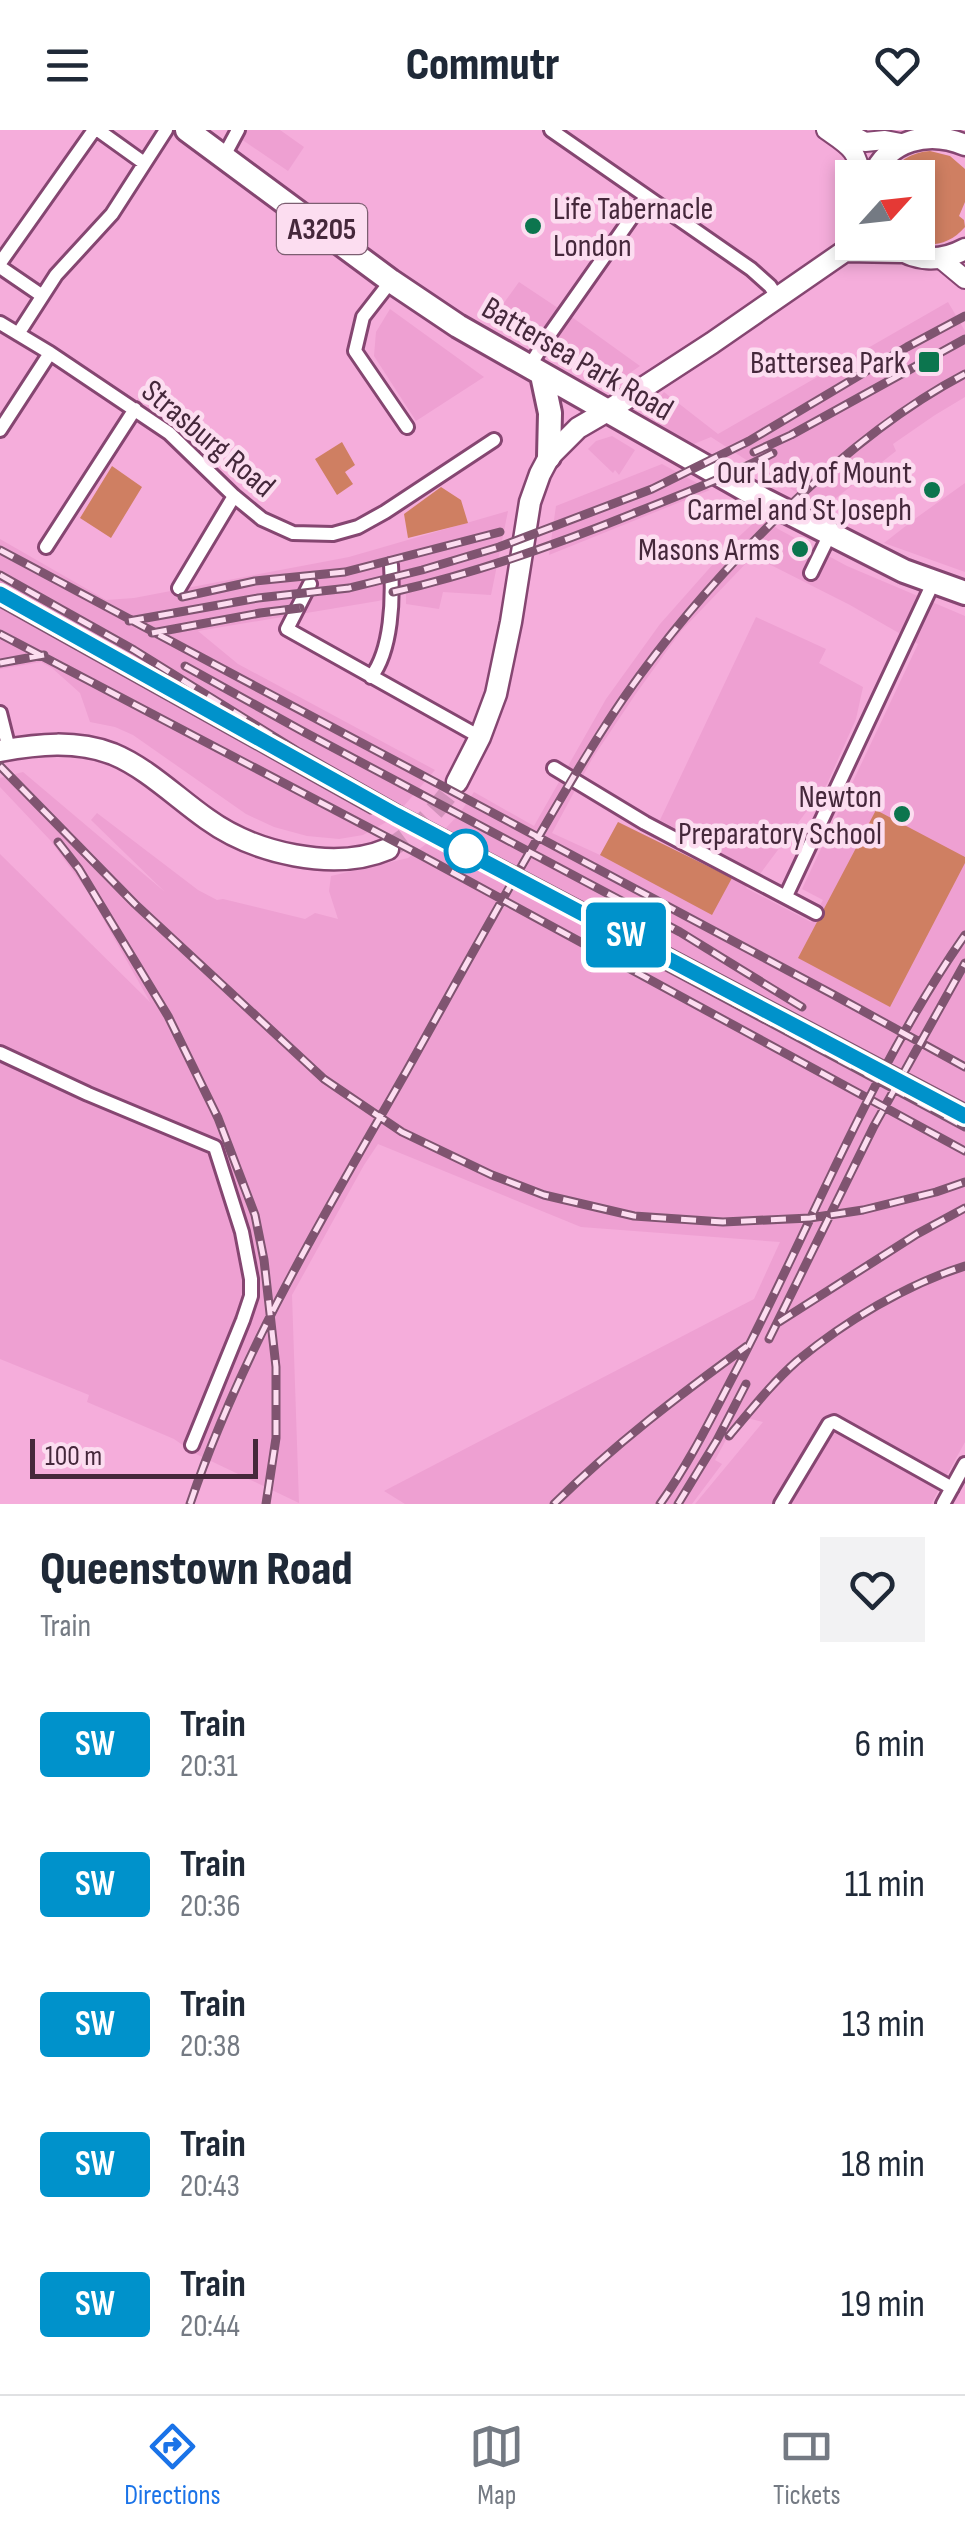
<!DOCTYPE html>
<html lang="en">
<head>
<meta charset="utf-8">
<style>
  :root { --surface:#fff; --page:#f2f2f3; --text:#1f2937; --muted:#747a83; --line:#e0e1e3; --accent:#1a73e8 }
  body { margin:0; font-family:"Sofia Sans Condensed",sans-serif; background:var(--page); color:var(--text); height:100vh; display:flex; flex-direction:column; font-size:38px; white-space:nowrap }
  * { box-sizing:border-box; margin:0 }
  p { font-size:32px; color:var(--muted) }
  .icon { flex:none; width:55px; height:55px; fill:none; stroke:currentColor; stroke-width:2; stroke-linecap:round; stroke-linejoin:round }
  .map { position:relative; height:1374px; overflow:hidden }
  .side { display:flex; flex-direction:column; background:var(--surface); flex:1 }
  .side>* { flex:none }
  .badge { padding:0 20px; border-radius:8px; font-size:35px; line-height:65px }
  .needle { width:65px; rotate:63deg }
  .fabs { position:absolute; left:835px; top:30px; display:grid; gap:20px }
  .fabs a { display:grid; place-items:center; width:100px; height:100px; border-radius:0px; background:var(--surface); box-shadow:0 5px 15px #0003; font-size:50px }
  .scale { position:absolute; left:30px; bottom:25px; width:228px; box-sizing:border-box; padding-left:10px; border:5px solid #45283b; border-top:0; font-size:28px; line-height:35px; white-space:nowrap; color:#45283b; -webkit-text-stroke:8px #fcddf0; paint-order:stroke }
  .map>.badge { position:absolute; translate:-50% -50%; box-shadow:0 0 0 5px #fff }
  .round { display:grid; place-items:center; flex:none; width:105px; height:105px; border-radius:0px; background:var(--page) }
  .headline { display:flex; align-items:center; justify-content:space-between; height:170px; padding:0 40px }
  h1 { font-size:48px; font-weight:800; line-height:75px }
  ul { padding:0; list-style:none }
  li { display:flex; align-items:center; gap:30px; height:140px; padding:0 40px }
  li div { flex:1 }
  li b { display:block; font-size:38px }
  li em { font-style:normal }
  li .badge { min-width:110px; font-weight:700; text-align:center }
  header { display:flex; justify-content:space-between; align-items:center; height:130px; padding:0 40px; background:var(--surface); font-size:45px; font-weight:800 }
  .dock { display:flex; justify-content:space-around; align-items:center; height:140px; border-top:2px solid var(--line); background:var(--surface); font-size:28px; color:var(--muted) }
  .dock a { display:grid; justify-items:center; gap:5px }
  .dock .current { color:var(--accent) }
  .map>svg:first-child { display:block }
  .built { fill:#eea0d2; fill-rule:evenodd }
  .green { fill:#cf7f62 }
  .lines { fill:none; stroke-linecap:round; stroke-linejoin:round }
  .primary-tunnel { stroke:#d292bb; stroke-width:20; stroke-dasharray:20 10; stroke-linecap:butt }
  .street-casing { stroke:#854671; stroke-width:18 }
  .secondary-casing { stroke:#854671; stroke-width:22 }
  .primary-casing { stroke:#854671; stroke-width:25 }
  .highway-casing { stroke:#854671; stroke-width:28 }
  .street { stroke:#fff; stroke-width:12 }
  .secondary { stroke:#fff; stroke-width:18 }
  .primary { stroke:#fff; stroke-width:20 }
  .highway { stroke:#fff; stroke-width:22 }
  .rail-casing { stroke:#7f5470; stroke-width:9 }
  .rail { stroke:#fcddf0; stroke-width:5; stroke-dasharray:15; stroke-linecap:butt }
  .line-casing { stroke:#fff; stroke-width:22 }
  .line { stroke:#0092cb; stroke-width:15 }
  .poi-dot { fill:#0c754e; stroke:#fcddf0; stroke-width:4 }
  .stop-dot { fill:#fff; stroke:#0092cb; stroke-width:5 }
  .labels { text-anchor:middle; stroke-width:9; stroke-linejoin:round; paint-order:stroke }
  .shield { fill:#fcddf0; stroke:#7c5e71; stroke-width:2.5 }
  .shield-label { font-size:30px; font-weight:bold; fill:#45283b }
  .poi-label { font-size:32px; fill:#45283b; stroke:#fcddf0; text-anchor:end }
  .street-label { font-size:32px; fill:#45283b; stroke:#fcddf0 }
</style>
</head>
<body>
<header><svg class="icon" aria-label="menu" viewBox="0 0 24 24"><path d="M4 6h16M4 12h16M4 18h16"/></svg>Commutr<svg class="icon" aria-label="heart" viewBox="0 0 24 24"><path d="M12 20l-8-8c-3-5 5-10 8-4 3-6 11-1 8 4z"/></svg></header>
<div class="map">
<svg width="965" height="1374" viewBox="0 0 965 1374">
  <rect width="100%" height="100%" fill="#f5addb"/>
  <!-- built -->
  <path class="built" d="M 228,0 L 280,0 L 304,17 L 288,41 Z
    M 519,152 L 576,190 L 640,236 L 618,251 L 610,253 L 493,188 Z
    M 948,172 L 965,201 L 965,267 L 935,285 L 893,314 L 896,321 L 822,379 L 711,307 L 689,316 L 654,293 L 653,275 L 664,262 L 718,304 Z
    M 390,179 L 484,247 L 416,291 L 374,226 L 376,202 Z
    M 612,306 L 635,320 L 619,345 L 615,340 L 613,343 L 588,319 L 596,311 Z
    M 662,334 L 710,360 L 549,425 L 556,376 Z
    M 965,353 L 965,442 L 884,413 L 916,388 Z
    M 508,381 L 491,465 L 443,462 L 439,479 L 406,474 L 406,464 L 378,471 L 198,501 L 238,534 L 435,640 L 403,677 L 390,690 L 363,705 L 339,709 L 307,706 L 274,697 L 246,684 L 133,605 L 115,597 L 90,592 L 80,563 L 52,538 L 41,532 L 0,539 L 0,409 L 106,470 L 134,468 L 349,427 Z
    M 761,386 L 778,399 L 847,436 L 965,486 L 965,1312 L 931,1374 L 695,1374 L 763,1292 L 739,1286 L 715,1330 L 722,1334 L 692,1374 L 405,1374 L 384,1361 L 754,1169 L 780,1112 L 581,1097 L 378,1014 L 364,1035 L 292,1165 L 299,1373 L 194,1323 L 174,1309 L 87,1272 L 89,1265 L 0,1229 L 0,724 L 150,872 L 88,762 L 50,710 L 0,657 L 0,648 L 23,642 L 165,762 L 91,690 L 97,683 L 198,760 L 217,770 L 223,769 L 305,789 L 315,783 L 338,789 L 329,761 L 331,746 L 408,728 L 445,699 L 460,683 L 474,662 L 534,696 L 606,569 L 660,494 L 730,415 ZM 753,426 L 850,475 L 918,514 L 802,759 L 823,770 L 811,792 L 746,758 L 747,756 L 732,748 L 618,692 L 600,725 L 552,703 L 592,629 L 635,565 L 681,501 Z
    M 756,487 L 826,519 L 819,533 L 863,557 L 856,589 L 827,654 L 760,744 L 660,690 Z"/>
  <!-- green -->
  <path class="green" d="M 930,21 L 950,26 L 965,39 L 965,72 L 959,86 L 964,90 L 965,97 C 951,113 935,117 915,113 L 918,112 L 918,48 L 886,47 C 897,32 911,22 930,21 Z
    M 342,312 L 355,335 L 345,342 L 353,354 L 337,365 L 315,329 Z
    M 112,336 L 142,357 L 111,408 L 80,388 Z
    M 441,357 L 461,370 L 468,393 L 408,408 L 404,384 Z
    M 876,680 L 965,727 L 965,733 L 890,877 L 798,828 Z
    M 618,692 L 732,748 L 712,785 L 600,725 Z"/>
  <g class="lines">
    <!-- primary-tunnel -->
    <path class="primary-tunnel" d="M 388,719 C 417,702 438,679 457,652"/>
    <defs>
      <path id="street" d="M 98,0 L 144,33
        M 551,0 L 751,139 L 770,156 L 778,168
        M 224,26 L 238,0
        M 0,133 L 94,0
        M 0,137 L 41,165
        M 391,151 L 363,187 L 355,221 L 407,297
        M 0,193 L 50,223 L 169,303 L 234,366 L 262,389 L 293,403 L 333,404 L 358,397 L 385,382 L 494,310
        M 18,204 L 56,145 L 112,84 L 166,0
        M 529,237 L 547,208 L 646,67
        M 0,300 L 50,223
        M 46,417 L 135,279
        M 811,443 L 830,404
        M 310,454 L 287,499 L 480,607
        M 179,458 L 234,366
        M 371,547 C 392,520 393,468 391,435
        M 0,583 L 9,619
        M 554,638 L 645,693 L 816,783
        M 786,766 L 933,453
        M 0,923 L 88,964 L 215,1017 L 242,1102 L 251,1149 L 251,1166 L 243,1190 L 192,1315
        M 781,1374 L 829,1294 L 834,1292 L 952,1358
        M 943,1374 L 965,1334"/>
      <path id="secondary" d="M 826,0 C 846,14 861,21 859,48
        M 843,0 L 865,12 L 885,10 L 901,13
        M 941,129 L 965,149"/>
      <path id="primary" d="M 872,48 C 888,9 929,0 965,15
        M 891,114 C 914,131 939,133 965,119
        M 0,621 C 38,614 76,610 113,624 C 147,638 177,668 207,689 C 254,723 334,742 388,719
        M 457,652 L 480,607 L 496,564 L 511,492 L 530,372 L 540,344 L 549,327 L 578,298 L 609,280 L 712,213 L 845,121 L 902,122"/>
      <path id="highway" d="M 187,0 L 391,151 L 458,196 L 764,370 L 904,441 L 965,463
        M 542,245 L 550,283 L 549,327"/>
    </defs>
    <!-- street casing -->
    <use href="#street" class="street-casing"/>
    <!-- secondary casing -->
    <use href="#secondary" class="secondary-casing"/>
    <!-- primary casing -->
    <use href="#primary" class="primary-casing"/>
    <!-- highway casing -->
    <use href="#highway" class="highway-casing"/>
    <!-- street -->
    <use href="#street" class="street"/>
    <!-- secondary -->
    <use href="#secondary" class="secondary"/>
    <!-- primary -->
    <use href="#primary" class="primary"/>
    <!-- highway -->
    <use href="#highway" class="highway"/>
    <defs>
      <path id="rail" d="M 754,322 L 791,305 L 965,209
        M 0,420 L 834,865 L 965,937
        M 0,445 L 134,520 L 299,622 L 401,680 L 965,977
        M 393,462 C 477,443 558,414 637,382 C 683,364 729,346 773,323
        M 182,467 L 255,451 L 345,442 L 500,402
        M 0,473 L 371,680
        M 129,491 L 258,468 L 349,458 L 422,440 L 499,417 L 652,359 L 749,311 L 907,217 L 965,186
        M 152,503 L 260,483 L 300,478
        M 0,504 L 415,722 L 965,1021
        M 0,533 L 44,525
        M 185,536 L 304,602 L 680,802 L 802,877
        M 0,636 L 135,774 L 324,949 L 402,1002 L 492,1045 L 544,1065 L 634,1086 L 723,1092 L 810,1088 L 863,1080 L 936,1062 L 965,1052
        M 58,712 L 79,739 L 168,886 L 218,988 L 255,1085 L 264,1130 L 276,1237 L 276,1308 L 266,1374
        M 601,802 L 965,997
        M 779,1192 L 917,1104 L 965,1078
        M 769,1209 L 874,996 L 965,833
        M 729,1306 C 751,1280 772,1253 797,1231 C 844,1192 907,1154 965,1136
        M 190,1374 C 242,1220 326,1082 406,942 C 448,867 489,792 532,718 C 561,668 590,617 623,569 C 670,501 725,438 785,380 C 839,328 898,279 965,244
        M 554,1374 C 614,1315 679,1265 747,1216
        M 660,1374 C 691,1331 714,1282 739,1235 C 813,1092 872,938 965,805
        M 678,1374 L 717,1310 L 746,1254"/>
    </defs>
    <!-- rail casing -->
    <use href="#rail" class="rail-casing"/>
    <!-- rail -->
    <use href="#rail" class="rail"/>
  </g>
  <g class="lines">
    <defs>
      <path id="line" d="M 0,464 L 396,685 L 965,986"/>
    </defs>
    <!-- line casing -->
    <use href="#line" class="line-casing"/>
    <!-- line -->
    <use href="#line" class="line"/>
  </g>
  <!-- markers -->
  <g class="poi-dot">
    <circle cx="533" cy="96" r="10"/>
    <rect x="917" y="220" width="24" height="24" rx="5"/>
    <circle cx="932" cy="360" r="10"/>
    <circle cx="800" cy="419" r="10"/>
    <circle cx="902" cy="684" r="10"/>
  </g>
  <circle class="stop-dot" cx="466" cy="721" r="20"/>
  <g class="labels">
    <!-- shield labels -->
    <rect class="shield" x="277" y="74" width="90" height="50" rx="8"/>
    <g class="shield-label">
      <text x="322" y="109">A3205</text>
    </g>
    <!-- poi labels -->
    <g class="poi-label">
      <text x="553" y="89" text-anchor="start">Life Tabernacle<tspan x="553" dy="37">London</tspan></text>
      <text x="906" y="243">Battersea Park</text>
      <text x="912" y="353">Our Lady of Mount<tspan x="912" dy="37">Carmel and St Joseph</tspan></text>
      <text x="780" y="430">Masons Arms</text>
      <text x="882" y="677">Newton<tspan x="882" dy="37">Preparatory School</tspan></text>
    </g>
    <!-- street labels -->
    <g class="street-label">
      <text transform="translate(578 228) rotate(30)" y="11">Battersea Park Road</text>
      <text transform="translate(209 308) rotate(40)" y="11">Strasburg Road</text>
    </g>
  </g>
</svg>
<div class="fabs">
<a><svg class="needle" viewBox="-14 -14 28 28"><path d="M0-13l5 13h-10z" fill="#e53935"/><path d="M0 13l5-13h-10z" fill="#747a83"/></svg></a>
</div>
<div class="scale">100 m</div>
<b class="badge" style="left:626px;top:805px;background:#0092cb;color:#fff">SW</b>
</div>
<section class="side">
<div class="headline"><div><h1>Queenstown Road</h1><p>Train</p></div><a class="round"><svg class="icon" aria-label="heart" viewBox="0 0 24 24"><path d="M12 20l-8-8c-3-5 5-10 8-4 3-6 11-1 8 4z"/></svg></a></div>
<ul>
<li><span class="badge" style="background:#0092cb;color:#fff">SW</span><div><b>Train</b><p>20:31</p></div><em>6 min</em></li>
<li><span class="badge" style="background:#0092cb;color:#fff">SW</span><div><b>Train</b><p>20:36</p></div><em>11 min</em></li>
<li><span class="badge" style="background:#0092cb;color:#fff">SW</span><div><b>Train</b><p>20:38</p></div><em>13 min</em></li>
<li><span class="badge" style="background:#0092cb;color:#fff">SW</span><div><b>Train</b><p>20:43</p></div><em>18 min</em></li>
<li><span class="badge" style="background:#0092cb;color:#fff">SW</span><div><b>Train</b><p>20:44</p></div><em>19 min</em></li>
</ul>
</section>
<nav class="dock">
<a class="current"><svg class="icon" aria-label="directions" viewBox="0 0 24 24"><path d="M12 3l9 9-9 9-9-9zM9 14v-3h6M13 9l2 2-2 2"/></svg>Directions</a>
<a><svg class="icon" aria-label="map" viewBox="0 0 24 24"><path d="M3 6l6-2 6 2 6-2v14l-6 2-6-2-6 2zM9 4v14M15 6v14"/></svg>Map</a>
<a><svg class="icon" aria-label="tickets" viewBox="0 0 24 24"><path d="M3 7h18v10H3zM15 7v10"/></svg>Tickets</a>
</nav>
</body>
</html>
